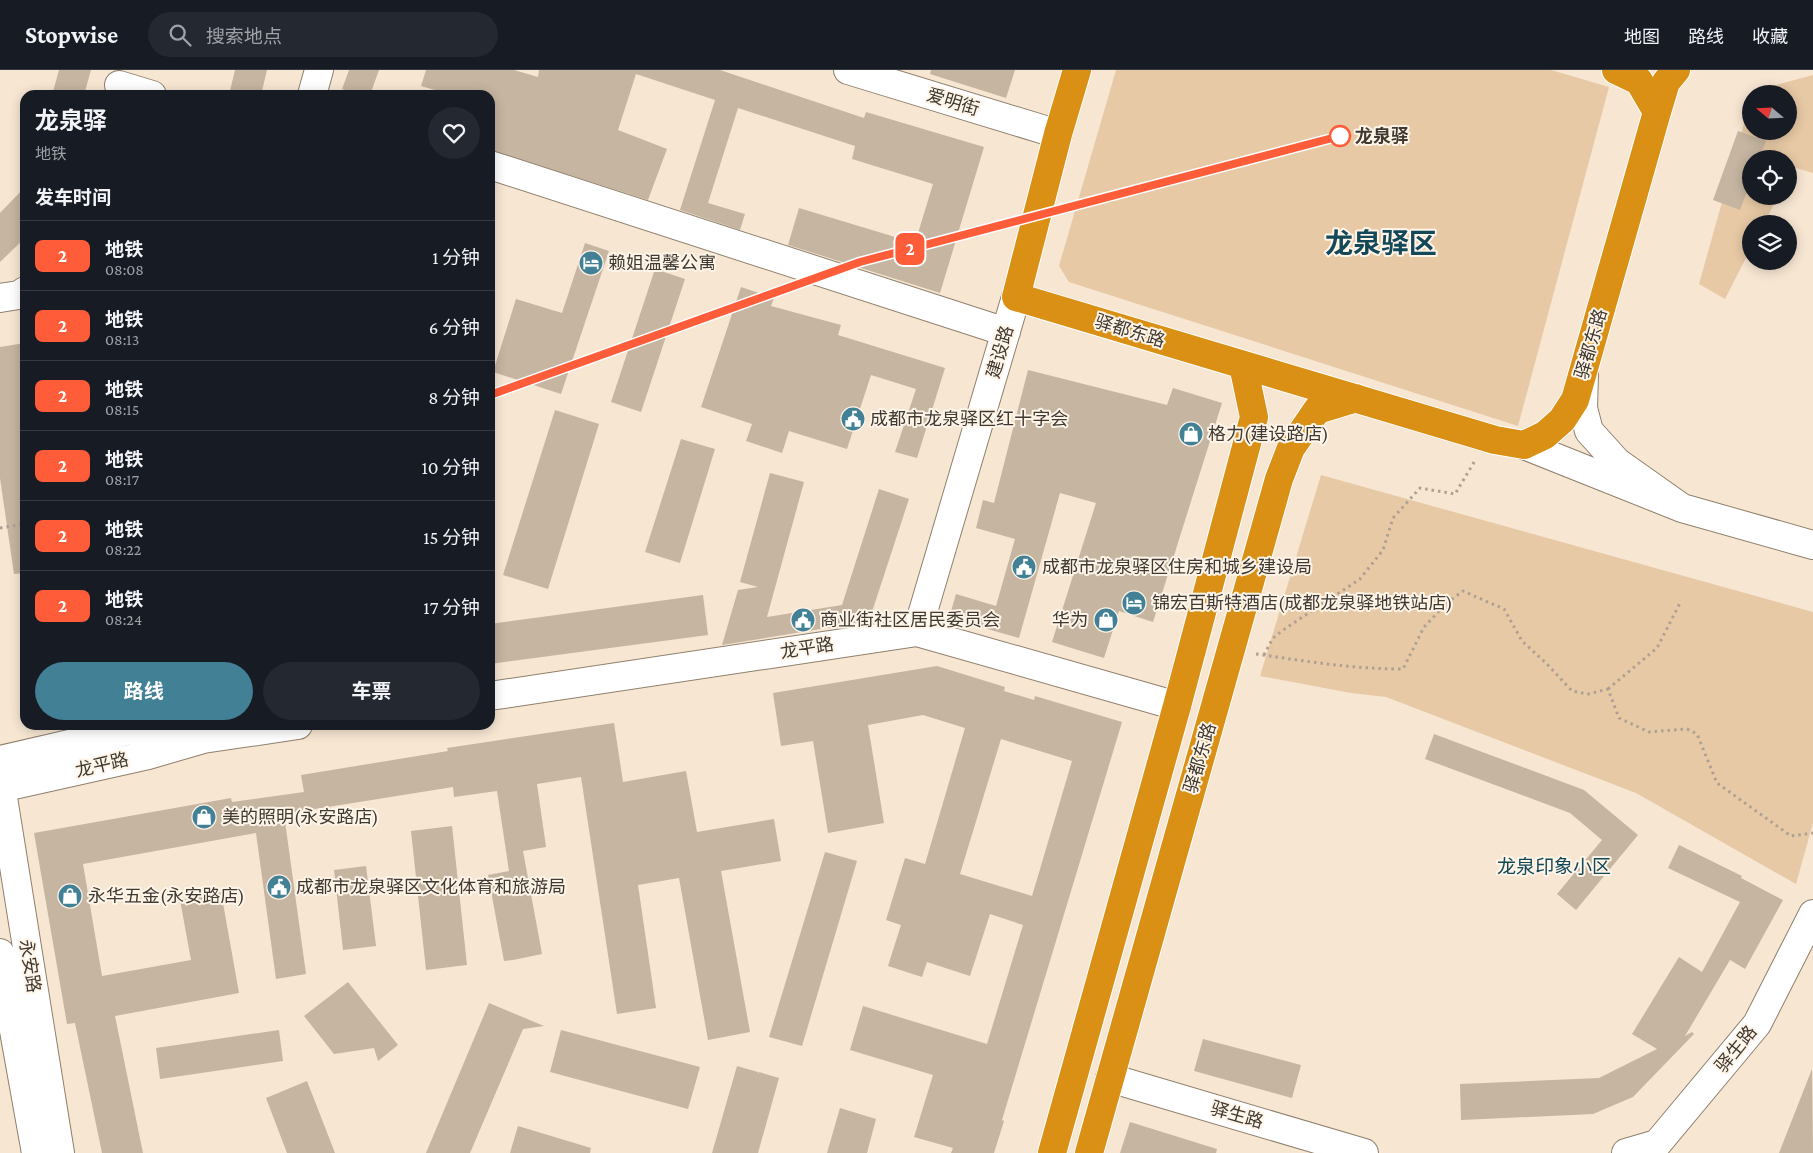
<!DOCTYPE html>
<html lang="zh">
<head>
<meta charset="utf-8">
<style>
  :root { --surface:#171b24; --page:#242831; --text:#f1f3f6; --muted:#9ea1a6; --line:#363941; --accent:#418095 }
  body { margin:0; font-family:"Crimson Pro","Noto Sans SC",serif; background:var(--page); color:var(--text); height:100vh; display:flex; flex-direction:column; font-size:19px; white-space:nowrap }
  * { box-sizing:border-box; margin:0 }
  p { font-size:16px; color:var(--muted) }
  .icon { flex:none; width:28px; height:28px; fill:none; stroke:currentColor; stroke-width:2; stroke-linecap:round; stroke-linejoin:round }
  .map { position:relative; flex:1; overflow:hidden }
  .side { position:absolute; left:20px; top:20px; width:475px; height:640px; display:flex; flex-direction:column; background:var(--surface); border-radius:15px; box-shadow:0 2px 12px #0003 }
  .side>* { flex:none }
  .badge { padding:0 10px; border-radius:8px; font-size:18px; line-height:32px }
  .needle { width:32px; rotate:289deg }
  .buttons { position:absolute; left:1742px; top:15px; display:grid; gap:10px }
  .buttons a { display:grid; place-items:center; width:55px; height:55px; border-radius:50%; background:var(--surface); box-shadow:0 2px 12px #0003; font-size:25px }
  .map>.badge { position:absolute; translate:-50% -50%; box-shadow:0 0 0 2px #fff }
  h2 { padding:0 15px; font-size:19px; line-height:45px }
  .round { display:grid; place-items:center; flex:none; width:52px; height:52px; border-radius:26px; background:var(--page) }
  .summary { display:flex; align-items:center; justify-content:space-between; height:85px; padding:0 15px }
  h1 { font-size:24px; font-weight:700; line-height:38px }
  .cta { display:flex; gap:10px; margin-top:auto; padding:10px 15px }
  .cta a { flex:1; height:58px; border-radius:30px; background:var(--accent); color:#fff; font-size:20px; font-weight:700; line-height:58px; text-align:center }
  .cta a+a { background:var(--page); color:var(--text) }
  ul { padding:0; list-style:none }
  li { display:flex; align-items:center; gap:15px; height:70px; padding:0 15px; border-top:1px solid var(--line) }
  li div { flex:1 }
  li b { display:block; font-size:19px }
  li em { font-style:normal }
  li .badge { min-width:55px; font-weight:700; text-align:center }
  header { display:flex; align-items:center; gap:30px; box-sizing:border-box; height:70px; padding:0 25px; background:var(--surface); border-bottom:1px solid var(--line) }
  header strong { font-size:24px }
  nav { display:flex; gap:28px; margin-inline-start:auto; font-size:18px }
  .search { width:350px; height:45px; background:var(--page); display:flex; align-items:center; gap:12px; box-sizing:border-box; padding:0 18px; border-radius:28px; color:var(--muted); font-size:19px }
  .map>svg:first-child { display:block }
  .green { fill:#e7c9a5 }
  .building { fill:#c5b5a1; fill-rule:evenodd }
  .lines { fill:none; stroke-linecap:round; stroke-linejoin:round }
  .minor-casing { stroke:#8f806d; stroke-width:30 }
  .highway-casing { stroke:#fff; stroke-width:30 }
  .path { stroke:#aea192; stroke-width:3; stroke-dasharray:2.5 4; stroke-linecap:butt }
  .minor { stroke:#fff; stroke-width:28 }
  .highway { stroke:#da9015; stroke-width:28 }
  .line-casing { stroke:#fff; stroke-width:11 }
  .line { stroke:#ff5c39; stroke-width:8 }
  .stop-dot { fill:#fff; stroke:#ff5c39; stroke-width:2.5 }
  .labels { text-anchor:middle; stroke-width:4; stroke-linejoin:round; paint-order:stroke }
  .street-label { font-size:18px; fill:#3f3931; stroke:#fff4e8 }
  .stop-label { font-size:18px; font-weight:bold; fill:#3f3931; stroke:#fff4e8; text-anchor:start }
  .poi-label { font-size:18px; fill:#3f3931; stroke:#fff4e8; text-anchor:start }
  .neighbourhood-label { font-size:19px; fill:#134858; stroke:#fff4e8 }
  .town-label { font-size:28px; font-weight:bold; fill:#134858; stroke:#fff4e8 }
</style>
</head>
<body>
<header>
<strong>Stopwise</strong>
<div class="search"><svg class="icon" aria-label="search" viewBox="0 0 24 24"><circle cx="10" cy="10" r="6"/><path d="M15 15l6 6"/></svg>搜索地点</div>
<nav><a>地图</a><a>路线</a><a>收藏</a></nav>
</header>
<div class="map">
<svg width="1813" height="1083" viewBox="0 0 1813 1083">
  <rect width="100%" height="100%" fill="#f7e6d2"/>
  <!-- green -->
  <path class="green" d="M 1116,0 L 1551,0 L 1609,17 L 1518,356 L 1069,212 L 1059,196 Z
    M 1813,5 L 1813,103 L 1793,97 L 1789,105 L 1789,89 L 1751,89 L 1751,126 L 1778,126 L 1764,154 L 1751,154 L 1751,178 L 1725,229 L 1699,214 L 1751,29 L 1751,61 L 1789,61 L 1789,24 L 1753,24 L 1754,21 Z
    M 1321,405 L 1813,542 L 1813,753 L 1796,814 L 1636,723 L 1386,627 L 1351,623 L 1260,606 Z"/>
  <!-- building -->
  <path class="building" d="M 59,0 L 91,0 L 84,25 L 52,25 Z
    M 235,0 L 267,0 L 261,25 L 229,25 Z
    M 349,0 L 379,0 L 370,25 L 359,25 L 342,19 Z
    M 426,0 L 514,0 L 538,7 L 539,0 L 720,0 L 864,48 L 866,42 L 984,77 L 940,223 L 788,175 L 799,138 L 915,173 L 933,114 L 852,89 L 855,76 L 738,38 L 708,133 L 745,144 L 740,160 L 680,140 L 715,30 L 636,4 L 618,60 L 667,79 L 648,130 L 490,80 L 490,25 L 452,25 L 421,16 Z
    M 931,0 L 1015,0 L 1006,28 L 930,4 Z
    M 1738,61 L 1766,71 L 1759,89 L 1751,89 L 1751,111 L 1740,140 L 1713,130 Z
    M 25,117 L 25,168 L 0,192 L 0,143 Z
    M 585,173 L 609,181 L 561,324 L 493,302 L 516,229 L 562,243 Z
    M 655,199 L 685,209 L 641,342 L 611,332 Z
    M 741,217 L 774,228 L 771,236 L 841,255 L 838,265 L 945,298 L 917,388 L 895,382 L 916,319 L 871,305 L 847,379 L 789,361 L 782,383 L 746,371 L 752,354 L 701,337 Z
    M 25,273 L 25,503 L 14,504 L 0,408 L 0,277 Z
    M 1028,300 L 1167,335 L 1173,318 L 1222,333 L 1153,552 L 1119,541 L 1104,588 L 1052,572 L 1096,433 L 1060,423 L 1019,568 L 949,548 L 956,524 L 996,536 L 1015,469 L 976,458 L 983,430 L 994,433 Z
    M 555,340 L 599,354 L 548,519 L 503,505 Z
    M 681,369 L 715,379 L 680,493 L 645,482 Z
    M 770,403 L 804,412 L 767,547 L 842,535 L 879,419 L 909,429 L 869,551 L 722,575 L 738,520 L 758,517 L 740,512 Z
    M 703,525 L 708,565 L 490,594 L 490,554 Z
    M 937,596 L 1005,617 L 1004,621 L 1034,630 L 1035,626 L 1122,652 L 1002,1050 L 1004,1051 L 994,1083 L 951,1083 L 953,1078 L 914,1067 L 933,1005 L 850,980 L 863,936 L 987,974 L 1023,855 L 990,844 L 970,906 L 927,892 L 922,907 L 888,896 L 901,855 L 886,850 L 905,788 L 925,794 L 965,658 L 923,645 L 868,655 L 884,753 L 828,763 L 813,671 L 781,676 L 773,623 ZM 1001,669 L 1072,691 L 1032,826 L 960,804 Z
    M 614,653 L 623,712 L 686,701 L 697,762 L 774,749 L 781,791 L 721,801 L 750,962 L 708,970 L 679,808 L 638,815 L 656,938 L 617,944 L 581,707 L 537,714 L 546,777 L 523,781 L 542,884 L 513,890 L 504,891 L 488,805 L 509,801 L 497,721 L 454,727 L 453,717 L 284,744 L 306,904 L 276,909 L 256,763 L 83,794 L 102,906 L 191,890 L 180,830 L 221,822 L 239,923 L 115,946 L 143,1083 L 102,1083 L 75,953 L 67,954 L 34,763 L 231,728 L 232,732 L 304,722 L 301,705 L 448,681 L 447,678 Z
    M 1434,664 L 1584,720 L 1638,765 L 1576,840 L 1557,824 L 1602,770 L 1570,743 L 1425,689 Z
    M 452,756 L 467,895 L 426,900 L 411,761 Z
    M 1679,775 L 1742,806 L 1741,808 L 1783,830 L 1745,899 L 1730,890 L 1685,966 L 1692,962 L 1694,964 L 1633,1027 L 1593,1044 L 1461,1050 L 1460,1014 L 1599,1008 L 1657,979 L 1632,964 L 1679,887 L 1702,902 L 1740,832 L 1668,798 Z
    M 825,782 L 857,791 L 802,976 L 769,967 Z
    M 366,796 L 376,876 L 343,880 L 334,800 Z
    M 348,912 L 398,975 L 378,991 L 374,978 L 334,984 L 304,946 Z
    M 489,933 L 544,956 L 523,959 L 470,1083 L 426,1083 Z
    M 279,960 L 283,991 L 160,1009 L 156,978 Z
    M 561,960 L 700,997 L 688,1039 L 550,1002 Z
    M 1203,969 L 1301,995 L 1292,1028 L 1194,1001 Z
    M 737,996 L 758,1002 L 758,1004 L 759,1002 L 779,1008 L 758,1083 L 712,1083 Z
    M 1812,999 L 1813,1083 L 1779,1083 Z
    M 307,1011 L 335,1083 L 287,1083 L 266,1028 Z
    M 840,1038 L 876,1049 L 867,1083 L 827,1083 Z
    M 1130,1052 L 1217,1079 L 1216,1083 L 1120,1083 Z
    M 518,1056 L 591,1078 L 590,1083 L 510,1083 Z"/>
  <g class="lines">
    <defs>
      <path id="minor" d="M 848,0 L 1058,64
        M 119,15 L 152,25
        M 312,25 L 319,0
        M 490,95 L 1006,262
        M 0,228 L 19,225 L 25,221
        M 1524,375 L 1682,438 L 1617,392 L 1589,361 L 1583,338 L 1584,305
        M 1682,438 L 1813,475
        M 917,562 L 1016,227
        M 490,626 L 917,562 L 1177,636
        M 0,690 L 130,660 L 192,668
        M 0,709 L 60,1083
        M 0,718 L 148,685 L 203,669 L 298,655
        M 0,883 L 36,1083
        M 1110,1008 L 1364,1083
        M 1626,1083 L 1657,1074 L 1757,954 L 1813,844"/>
      <path id="highway" d="M 1077,0 L 1058,64 L 1016,227 L 1495,370 L 1524,375 L 1545,365 L 1562,350 L 1575,330 L 1657,42 L 1639,11 L 1616,0
        M 1657,42 L 1666,12 L 1676,0
        M 1052,1083 L 1177,636 L 1254,347 L 1243,295
        M 1089,1083 L 1279,409 L 1291,378 L 1317,340 L 1356,328"/>
    </defs>
    <!-- minor casing -->
    <use href="#minor" class="minor-casing"/>
    <!-- highway casing -->
    <use href="#highway" class="highway-casing"/>
    <!-- path -->
    <path class="path" d="M 0,458 L 25,454
      M 1256,584 C 1306,591 1351,599 1403,599 L 1424,557 L 1448,532 L 1463,521 L 1504,539 L 1522,571 L 1547,594 L 1572,621 L 1588,624 L 1608,619 L 1619,648 L 1649,662 L 1687,659 L 1697,664 L 1717,713 L 1791,766 L 1813,763
      M 1264,585 L 1273,568 L 1286,558 L 1360,509 L 1383,480 L 1393,448 L 1420,418 L 1455,424 L 1476,389
      M 1608,619 L 1657,578 L 1680,533"/>
    <!-- minor -->
    <use href="#minor" class="minor"/>
    <!-- highway -->
    <use href="#highway" class="highway"/>
  </g>
  <g class="lines">
    <defs>
      <path id="line" d="M 490,325 L 860,192 L 1340,66"/>
    </defs>
    <!-- line casing -->
    <use href="#line" class="line-casing"/>
    <!-- line -->
    <use href="#line" class="line"/>
  </g>
  <!-- icons -->
  <defs>
    <symbol id="hotel-disc" viewBox="-11 -11 22 22"><circle r="9.5" fill="#418095" stroke="#fff4e8"/><path d="M-6-4.5h1.5V1H6V5H4.5V3h-9V5H-6ZM-4 0a1.8 1.8 0 1 1 3.6 0ZM.5 0V-2.5h3Q6-2.5 6 0Z" fill="#fff"/></symbol>
    <symbol id="civic-disc" viewBox="-11 -11 22 22"><circle r="9.5" fill="#418095" stroke="#fff4e8"/><path d="M-.6-6.5H3V-4.5H.6V-3L4-1V1h2V6H-6V1h2V-1L-.6-3ZM-1.2 2.5V6h2.4V2.5Z" fill="#fff"/></symbol>
    <symbol id="shop-disc" viewBox="-11 -11 22 22"><circle r="9.5" fill="#418095" stroke="#fff4e8"/><path d="M-5-2.5h2.3a2.7 3.5 0 0 1 5.4 0H5L5.5 6h-11ZM-1.5-2.5h3a1.5 2.3 0 0 0-3 0Z" fill="#fff"/></symbol>
  </defs>
  <g fill-rule="evenodd">
    <use href="#hotel-disc" x="577" y="179" width="28" height="28"/>
    <use href="#civic-disc" x="839" y="335" width="28" height="28"/>
    <use href="#shop-disc" x="1177" y="350" width="28" height="28"/>
    <use href="#civic-disc" x="1010" y="483" width="28" height="28"/>
    <use href="#hotel-disc" x="1120" y="519" width="28" height="28"/>
    <use href="#civic-disc" x="789" y="536" width="28" height="28"/>
    <use href="#shop-disc" x="1092" y="536" width="28" height="28"/>
    <use href="#shop-disc" x="190" y="733" width="28" height="28"/>
    <use href="#civic-disc" x="265" y="803" width="28" height="28"/>
    <use href="#shop-disc" x="56" y="812" width="28" height="28"/>
  </g>
  <!-- markers -->
  <circle class="stop-dot" cx="1340" cy="66" r="10"/>
  <g class="labels">
    <!-- street labels -->
    <g class="street-label">
      <text transform="translate(953 32) rotate(17)" y="6">爱明街</text>
      <text transform="translate(1130 261) rotate(17)" y="6">驿都东路</text>
      <text transform="translate(1591 274) rotate(-74)" y="6">驿都东路</text>
      <text transform="translate(1000 282) rotate(-74)" y="6">建设路</text>
      <text transform="translate(807 578) rotate(-9)" y="6">龙平路</text>
      <text transform="translate(1200 688) rotate(-74)" y="6">驿都东路</text>
      <text transform="translate(102 695) rotate(-13)" y="6">龙平路</text>
      <text transform="translate(30 896) rotate(81)" y="6">永安路</text>
      <text transform="translate(1736 979) rotate(-51)" y="6">驿生路</text>
      <text transform="translate(1237 1045) rotate(16)" y="6">驿生路</text>
    </g>
    <!-- stop labels -->
    <g class="stop-label">
      <text x="1355" y="72">龙泉驿</text>
    </g>
    <!-- poi labels -->
    <g class="poi-label">
      <text x="608" y="199">赖姐温馨公寓</text>
      <text x="870" y="355">成都市龙泉驿区红十字会</text>
      <text x="1208" y="370">格力(建设路店)</text>
      <text x="1042" y="503">成都市龙泉驿区住房和城乡建设局</text>
      <text x="1152" y="539">锦宏百斯特酒店(成都龙泉驿地铁站店)</text>
      <text x="820" y="556">商业街社区居民委员会</text>
      <text x="1088" y="556" text-anchor="end">华为</text>
      <text x="222" y="753">美的照明(永安路店)</text>
      <text x="296" y="823">成都市龙泉驿区文化体育和旅游局</text>
      <text x="88" y="832">永华五金(永安路店)</text>
    </g>
    <!-- neighbourhood labels -->
    <g class="neighbourhood-label">
      <text x="1554" y="803">龙泉印象小区</text>
    </g>
    <!-- town labels -->
    <g class="town-label">
      <text x="1381" y="183">龙泉驿区</text>
    </g>
  </g>
</svg>
<div class="buttons">
<a><svg class="needle" viewBox="-14 -14 28 28"><path d="M0-13l5 13h-10z" fill="#e53935"/><path d="M0 13l5-13h-10z" fill="#9ea1a6"/></svg></a>
<a><svg class="icon" aria-label="locate" viewBox="0 0 24 24"><circle cx="12" cy="12" r="6"/><path d="M12 2v4M12 18v4M2 12h4M18 12h4"/></svg></a>
<a><svg class="icon" aria-label="layers" viewBox="0 0 24 24"><path d="M12 4l9 5-9 5-9-5zM3 14l9 5 9-5"/></svg></a>
</div>
<b class="badge" style="left:910px;top:179px;background:#ff5c39;color:#fff">2</b>
<section class="side">
<div class="summary"><div><h1>龙泉驿</h1><p>地铁</p></div><a class="round"><svg class="icon" aria-label="heart" viewBox="0 0 24 24"><path d="M12 20l-8-8c-3-5 5-10 8-4 3-6 11-1 8 4z"/></svg></a></div>
<h2>发车时间</h2>
<ul>
<li><span class="badge" style="background:#ff5c39;color:#fff">2</span><div><b>地铁</b><p>08:08</p></div><em>1 分钟</em></li>
<li><span class="badge" style="background:#ff5c39;color:#fff">2</span><div><b>地铁</b><p>08:13</p></div><em>6 分钟</em></li>
<li><span class="badge" style="background:#ff5c39;color:#fff">2</span><div><b>地铁</b><p>08:15</p></div><em>8 分钟</em></li>
<li><span class="badge" style="background:#ff5c39;color:#fff">2</span><div><b>地铁</b><p>08:17</p></div><em>10 分钟</em></li>
<li><span class="badge" style="background:#ff5c39;color:#fff">2</span><div><b>地铁</b><p>08:22</p></div><em>15 分钟</em></li>
<li><span class="badge" style="background:#ff5c39;color:#fff">2</span><div><b>地铁</b><p>08:24</p></div><em>17 分钟</em></li>
</ul>
<div class="cta"><a>路线</a><a>车票</a></div>
</section>
</div>
</body>
</html>
